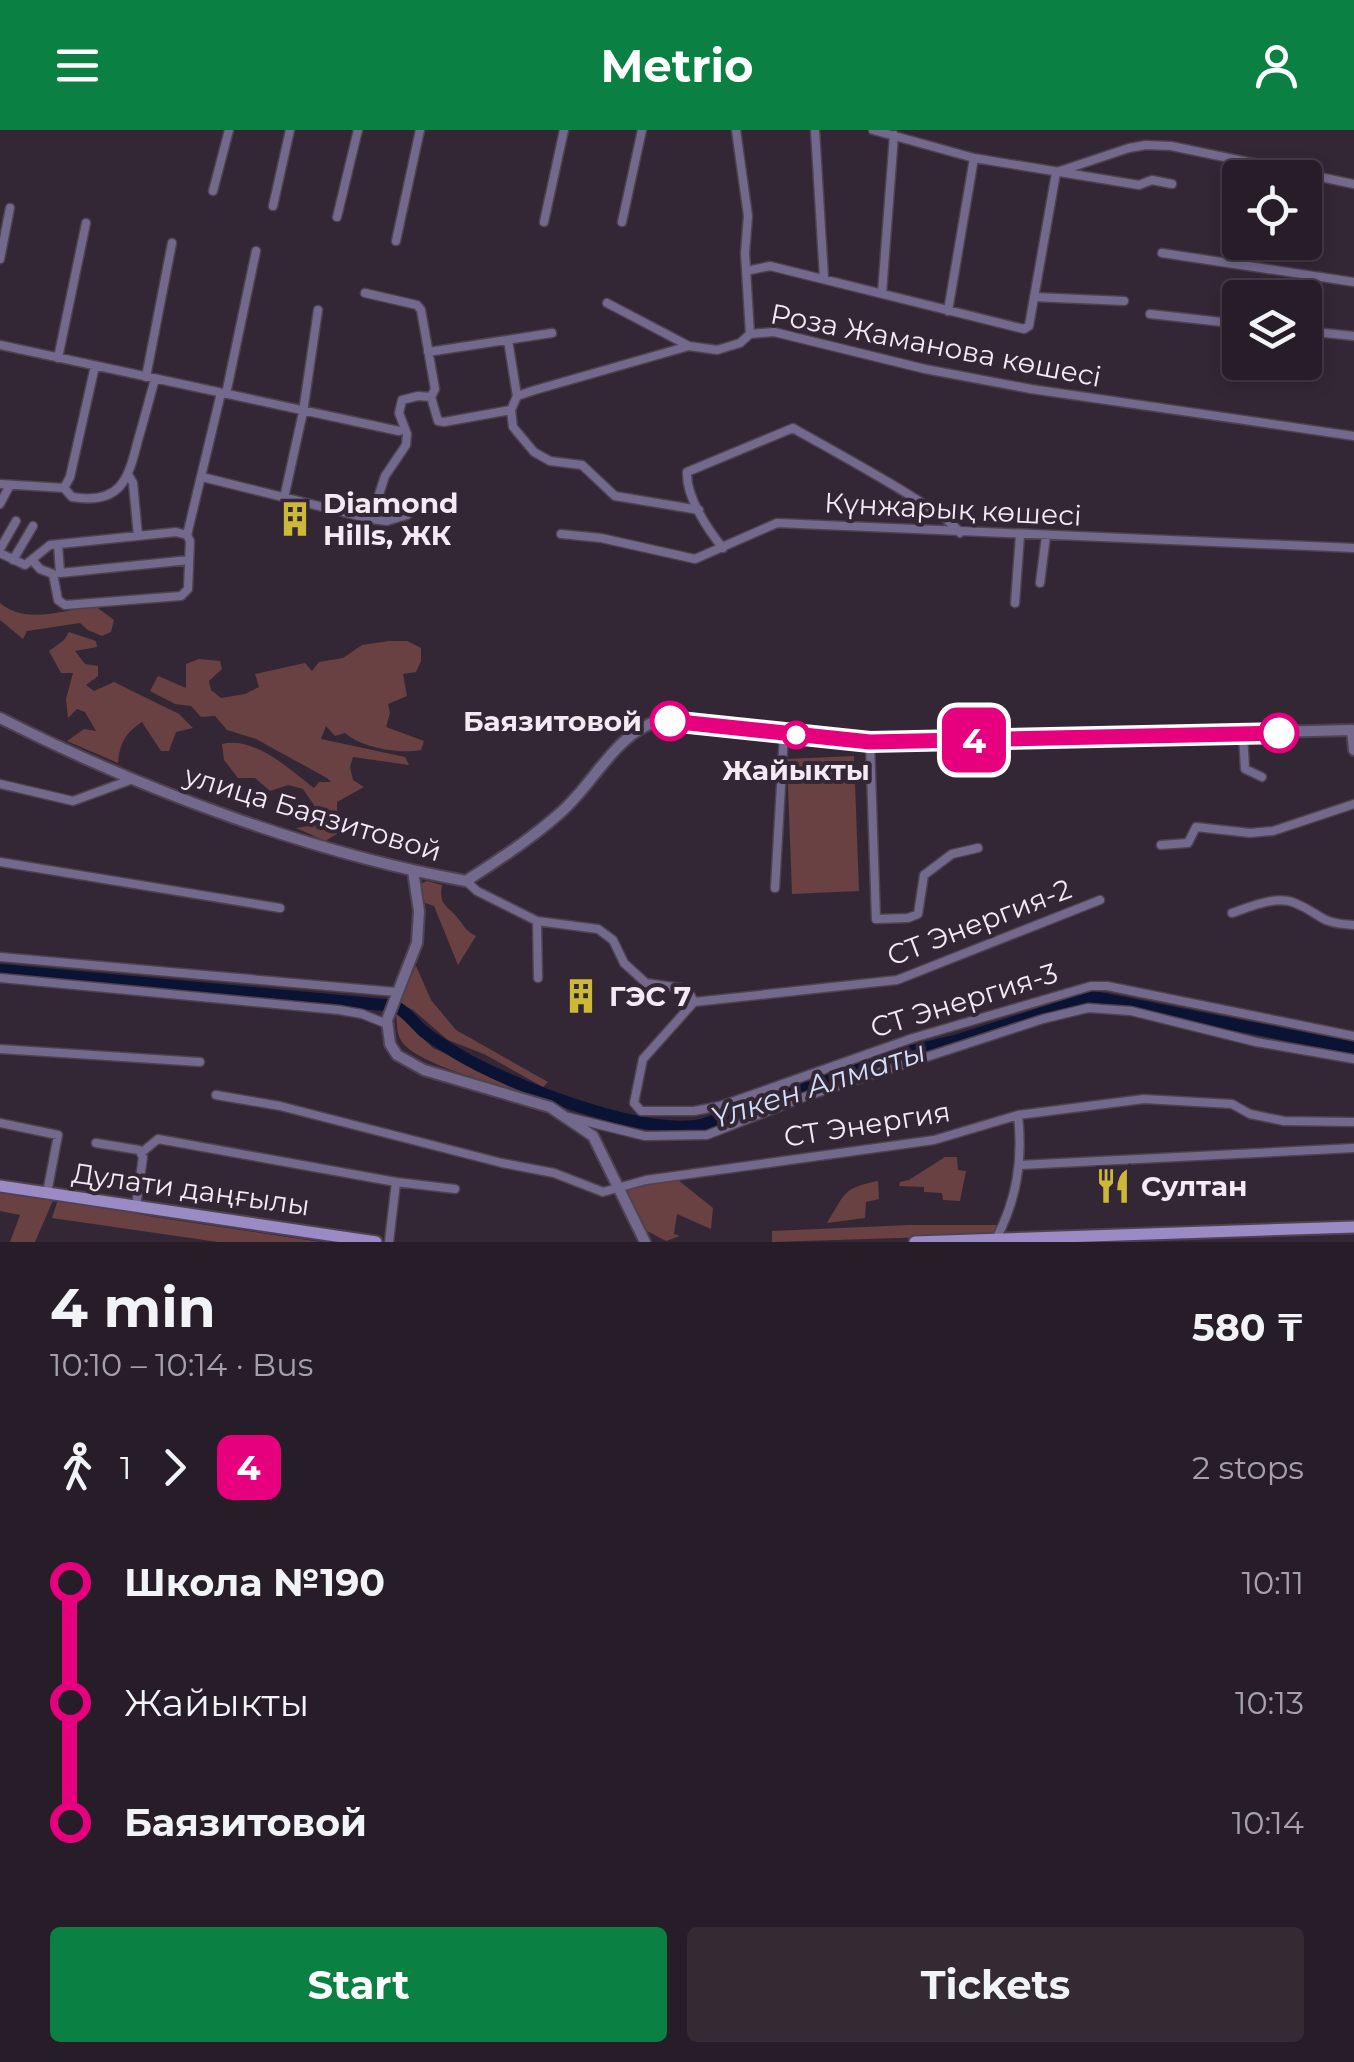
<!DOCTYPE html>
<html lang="en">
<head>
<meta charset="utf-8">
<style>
  :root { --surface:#271d28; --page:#332a34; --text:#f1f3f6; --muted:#a4a2a8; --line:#433b45; --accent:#0b8043 }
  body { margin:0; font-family:Montserrat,sans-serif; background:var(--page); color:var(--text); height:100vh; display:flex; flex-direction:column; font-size:38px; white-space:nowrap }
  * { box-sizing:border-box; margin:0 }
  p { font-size:32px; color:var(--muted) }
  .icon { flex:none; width:55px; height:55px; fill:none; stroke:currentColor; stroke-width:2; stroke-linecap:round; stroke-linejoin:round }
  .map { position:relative; height:1112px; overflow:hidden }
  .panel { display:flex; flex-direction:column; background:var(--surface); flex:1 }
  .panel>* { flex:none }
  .badge { padding:0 20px; border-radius:15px; font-size:35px; line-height:65px }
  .tools { position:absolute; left:1222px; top:30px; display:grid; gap:20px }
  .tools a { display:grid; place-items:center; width:100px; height:100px; border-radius:10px; background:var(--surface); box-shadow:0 5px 15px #0003,0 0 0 2px var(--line); font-size:50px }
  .map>.badge { position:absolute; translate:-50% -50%; box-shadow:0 0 0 5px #fff }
  .legs { display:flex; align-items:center; gap:15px; height:110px; padding:0 50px; font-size:32px }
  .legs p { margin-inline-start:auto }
  .overview { display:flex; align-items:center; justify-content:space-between; height:170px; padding:0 50px }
  h1 { font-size:55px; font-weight:700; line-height:75px }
  .action { display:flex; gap:20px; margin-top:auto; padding:20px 50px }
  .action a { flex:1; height:115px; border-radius:10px; background:var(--accent); color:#fff; font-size:40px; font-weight:700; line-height:115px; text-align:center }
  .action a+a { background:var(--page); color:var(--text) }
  ul { padding:0 50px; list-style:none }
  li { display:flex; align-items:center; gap:35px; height:120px; font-size:38px }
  li i { display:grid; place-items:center; width:15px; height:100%; margin:0 12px; background:currentColor }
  li i::after { content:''; width:25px; height:25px; margin:-12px; border:8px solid; border-radius:50%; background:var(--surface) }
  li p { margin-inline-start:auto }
  li:first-child i { background:linear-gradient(#0000 50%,currentColor 0) }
  li:last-child i { background:linear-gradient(currentColor 50%,#0000 0) }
  header { display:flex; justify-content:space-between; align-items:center; height:130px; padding:0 50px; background:var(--accent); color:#fff; font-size:45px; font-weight:700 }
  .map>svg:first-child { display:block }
  .green { fill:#694142 }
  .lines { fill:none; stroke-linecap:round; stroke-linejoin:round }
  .river { stroke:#0b1334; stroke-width:12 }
  .minor-casing { stroke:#4f4250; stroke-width:11 }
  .tertiary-casing { stroke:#4f4250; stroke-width:14 }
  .secondary-casing { stroke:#4f4250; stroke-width:15 }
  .minor { stroke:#73698d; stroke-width:8 }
  .tertiary { stroke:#73698d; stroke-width:10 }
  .secondary { stroke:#9b8bc5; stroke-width:11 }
  .line-1-casing { stroke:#fff; stroke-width:22 }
  .line-1 { stroke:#e6007e; stroke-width:15 }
  .stop-1-dot { fill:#fff; stroke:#e6007e; stroke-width:5 }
  .labels { text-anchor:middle; stroke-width:8; stroke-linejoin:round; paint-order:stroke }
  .street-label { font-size:28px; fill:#f3eaf3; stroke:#342735 }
  .poi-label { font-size:28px; font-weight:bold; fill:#f3eaf3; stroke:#342735; text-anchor:start }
  .stop-label { font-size:28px; font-weight:bold; fill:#f3eaf3; stroke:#342735; text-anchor:end }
  .water-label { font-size:30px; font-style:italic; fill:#d5defa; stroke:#342735 }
</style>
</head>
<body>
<header><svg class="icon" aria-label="menu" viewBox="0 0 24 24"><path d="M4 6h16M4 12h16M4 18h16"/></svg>Metrio<svg class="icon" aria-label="person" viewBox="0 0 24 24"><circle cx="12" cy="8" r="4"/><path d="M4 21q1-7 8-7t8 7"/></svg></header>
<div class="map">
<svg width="1354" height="1112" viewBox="0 0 1354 1112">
  <rect width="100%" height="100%" fill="#342735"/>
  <!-- green -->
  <path class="green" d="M 0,473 C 25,495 65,480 95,476 L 114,490 L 111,502 L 102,506 L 88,500 L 80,493 L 27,501 L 23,509 L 0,490 Z
    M 69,502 L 96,511 L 97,517 L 75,521 L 85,534 L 98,536 L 98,546 L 86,555 L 94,561 L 114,552 L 179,584 L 193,598 L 176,602 L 169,621 L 161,621 L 142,592 C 125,603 120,613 118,633 L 67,611 L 84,599 L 96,601 L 85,582 L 77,579 L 68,588 L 66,569 L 73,543 L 61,543 L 49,521 L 64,510 Z
    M 389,511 L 407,511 L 421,518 L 421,531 L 416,542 L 403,544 L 407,566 L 388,574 L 390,583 L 386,597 L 424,611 L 421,620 C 399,624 362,618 345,603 L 335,606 L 326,596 L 321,609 L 405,627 L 409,635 L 353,627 L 350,637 L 353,650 L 364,657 L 337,672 L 337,704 L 325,711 L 296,698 L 316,695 L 314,675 L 303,659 L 288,655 L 270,661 L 255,648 L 238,648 L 224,630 L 222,614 C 255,606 290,640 314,658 L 319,652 L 331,652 L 327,648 L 256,609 L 227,600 L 215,586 L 201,587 L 191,576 L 175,574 L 150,561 L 158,546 L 186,558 L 186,534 L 199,529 L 220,531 L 222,539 L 209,551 L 211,560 L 221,568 L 245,564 L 259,557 L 255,544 L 305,533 L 312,541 L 319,532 L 343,528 L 362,515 Z
    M 854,626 L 859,761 L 792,764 L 787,629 Z
    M 427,751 L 442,755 C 439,773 444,774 456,786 C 464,795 464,800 476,806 L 458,835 L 434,776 L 425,773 L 418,755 Z
    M 416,836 L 431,870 L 456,900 L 548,952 L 543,957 L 484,924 L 448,910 L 413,880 L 399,873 Z
    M 396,882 L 433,918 L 549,970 C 517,960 420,937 402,912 C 396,903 397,892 396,882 Z
    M 945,1027 L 957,1027 L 958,1040 L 966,1041 L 960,1071 L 943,1070 L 942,1063 L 924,1062 L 924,1057 L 899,1056 L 900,1052 L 909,1050 Z
    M 678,1050 L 713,1078 L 711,1099 L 677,1084 L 674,1104 L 680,1106 L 666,1111 L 647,1101 L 625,1058 Z
    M 878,1051 L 879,1069 L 866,1072 L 865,1088 L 827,1093 C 845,1064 842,1058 878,1051 Z
    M 0,1061 L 54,1068 L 35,1112 L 10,1112 L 20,1085 L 0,1081 Z
    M 58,1069 L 154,1087 L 321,1112 L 218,1112 L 52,1088 Z
    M 910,1095 L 998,1095 L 993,1105 L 772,1112 L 772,1101 Z"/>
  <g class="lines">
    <!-- river -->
    <path class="river" d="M 0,840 L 395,876 C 408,883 413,892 423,901 C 433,909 445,916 456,923 C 507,954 646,1009 705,994 L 912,921 L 958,910 L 1093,867 L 1354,918"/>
    <defs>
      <path id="minor" d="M 736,0 L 748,86 L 745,123 L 750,204
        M 815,0 L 824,148
        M 873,0 L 974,28 L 1139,55 L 1152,50 L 1172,54
        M 1060,41 L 1129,18 L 1146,15 L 1171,16 L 1354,54
        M 213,61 L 229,0
        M 273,76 L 290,0
        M 337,87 L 358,0
        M 544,92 L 564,0
        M 622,92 L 642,0
        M 396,111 L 420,0
        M 1162,123 L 1354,152
        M 0,129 L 10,78
        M 746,141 L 770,136 L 1024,199 L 1029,196 L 1056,43
        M 365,163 L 417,175 L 421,180 L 435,259 L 431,267
        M 882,163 L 894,5
        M 1034,167 L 1124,171
        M 607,173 L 689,216
        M 948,181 L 974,28
        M 1150,184 L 1240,194
        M 1305,201 L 1354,206
        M 508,210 L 517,266
        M 0,215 L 399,301 L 404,299
        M 428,222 L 552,203
        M 58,228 L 86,93
        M 146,247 L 172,113
        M 226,264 L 256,121
        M 129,346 L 133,353 L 138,406
        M 202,347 L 371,389 L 385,346 L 406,315 L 407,304 L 399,283 L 402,270 L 418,266 L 431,267 L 438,291 L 444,292 L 511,280
        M 0,354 L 64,358 L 72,367 C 121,375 128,350 138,310 C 144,290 149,270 155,249
        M 64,358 L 70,347 L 95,236
        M 284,368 L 303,282 L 318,180
        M 0,374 L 10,355
        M 699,380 L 615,366 L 582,335 L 550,331 L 534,322 L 513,297 L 511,280 L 517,266 L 535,260 L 689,216 L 717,220 L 740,213 L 750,204 L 774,202 L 925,239 L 1031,259 L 1354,306
        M 371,389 L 387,391 L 407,385
        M 561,404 L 601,408 L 695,429 L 777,393 L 1354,418
        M 187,405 L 221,263
        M 58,415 L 60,443 L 189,430
        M 723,418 C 708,400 686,367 687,342 L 793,298 C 820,314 950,383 960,403
        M 0,419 L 16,391
        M 0,423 L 25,435 L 50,415 L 176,402 L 187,405 L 190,411 L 188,459 L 181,466 L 65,475 L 58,470 L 53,444 L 40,439 L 33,431
        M 13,430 L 33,396
        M 1040,453 L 1046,406
        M 1015,473 L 1020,405
        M 1243,604 L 1245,639 L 1262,647
        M 870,612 L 876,789 L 908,788 L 918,784 L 924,745 L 952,724 L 978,718
        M 0,654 L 73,671 L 133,649
        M 1161,715 L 1188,713 L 1196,697 L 1250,703 L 1273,701 L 1354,674
        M 0,732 L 280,778
        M 466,751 L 477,761 L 537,791 L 598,799 L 613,810 L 624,833 L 646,853 L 687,859 L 694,872 L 643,929 L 634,973 L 641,981 L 694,981 L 720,976 L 913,908 L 1091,856 L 1107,856 L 1354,906
        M 775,758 L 784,604
        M 1232,783 C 1250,777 1275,765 1295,773 C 1324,785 1317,793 1354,795
        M 537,791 L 538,848
        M 0,827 L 396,862
        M 0,848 L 339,880 L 362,884 L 387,894
        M 694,872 L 897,850 L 1100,770
        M 0,919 L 200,932
        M 216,965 L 280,976 L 502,1033 L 554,1043 L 603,1062 L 646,1050 L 934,1010 L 1018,985 L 1144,969 L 1232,974 L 1250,984 L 1284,991 L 1354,992
        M 568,987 L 645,1006 L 707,1005 L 807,966 L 1043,889 L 1088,878 L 1131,881 L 1256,912 L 1354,929
        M 0,993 L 58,1005 L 47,1063
        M 96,1013 L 139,1020 L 143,1027 L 136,1076
        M 141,1023 L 158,1009 L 396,1052 L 455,1059
        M 1020,1035 L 1354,1018
        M 996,1109 C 1017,1069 1023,1030 1018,985
        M 389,1112 L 396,1052"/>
      <path id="tertiary" d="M 0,588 C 140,659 311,723 466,751 C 498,730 531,709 560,683 C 595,653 614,604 660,590 L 870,612 L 1352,600 L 1354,620
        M 413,741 L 419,781 L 417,813 L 387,890 L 390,914 L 397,925 L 424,940 L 550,977 L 593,1006 L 645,1112"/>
      <path id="secondary" d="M 0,1056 L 376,1112
        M 915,1112 L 1354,1097"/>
    </defs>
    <!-- minor casing -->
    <use href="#minor" class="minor-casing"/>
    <!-- tertiary casing -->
    <use href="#tertiary" class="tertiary-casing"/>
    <!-- secondary casing -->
    <use href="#secondary" class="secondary-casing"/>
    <!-- minor -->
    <use href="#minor" class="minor"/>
    <!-- tertiary -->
    <use href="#tertiary" class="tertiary"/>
    <!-- secondary -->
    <use href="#secondary" class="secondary"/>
  </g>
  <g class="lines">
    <defs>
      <path id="line-1" d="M 670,591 L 870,612 L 1279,603"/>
    </defs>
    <!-- line-1 casing -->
    <use href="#line-1" class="line-1-casing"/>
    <!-- line-1 -->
    <use href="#line-1" class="line-1"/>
  </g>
  <!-- icons -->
  <defs>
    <symbol id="building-bare" viewBox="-9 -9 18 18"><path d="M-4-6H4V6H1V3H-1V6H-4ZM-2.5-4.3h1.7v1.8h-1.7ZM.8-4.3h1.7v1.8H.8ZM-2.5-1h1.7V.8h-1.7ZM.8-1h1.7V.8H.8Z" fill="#cdb938" stroke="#342735" stroke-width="2.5" paint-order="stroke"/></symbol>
    <symbol id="restaurant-bare" viewBox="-9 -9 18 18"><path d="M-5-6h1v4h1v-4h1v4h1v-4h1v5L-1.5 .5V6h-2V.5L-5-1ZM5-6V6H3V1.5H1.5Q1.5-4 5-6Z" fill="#cdb938" stroke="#342735" stroke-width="2.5" paint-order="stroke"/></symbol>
  </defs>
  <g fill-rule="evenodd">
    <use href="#building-bare" x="270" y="364" width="50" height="50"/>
    <use href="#building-bare" x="556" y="841" width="50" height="50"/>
    <use href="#restaurant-bare" x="1088" y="1031" width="50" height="50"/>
  </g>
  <!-- markers -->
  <g class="stop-1-dot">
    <circle cx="670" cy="591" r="18"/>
    <circle cx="1279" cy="603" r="18"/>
    <circle cx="796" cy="605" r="12"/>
  </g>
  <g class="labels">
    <!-- street labels -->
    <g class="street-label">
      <text transform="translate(936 215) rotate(11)" y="10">Роза Жаманова көшесі</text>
      <text transform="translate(953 379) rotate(3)" y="10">Күнжарық көшесі</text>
      <text transform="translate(313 683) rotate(17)" y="10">улица Баязитовой</text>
      <text transform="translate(979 792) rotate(-21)" y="10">СТ Энергия-2</text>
      <text transform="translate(964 870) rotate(-17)" y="10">СТ Энергия-3</text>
      <text transform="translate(867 994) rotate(-9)" y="10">СТ Энергия</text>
      <text transform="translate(191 1059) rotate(8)" y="10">Дулати даңғылы</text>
    </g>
    <!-- poi labels -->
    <g class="poi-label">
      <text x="323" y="383">Diamond<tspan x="323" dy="32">Hills, ЖК</tspan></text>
      <text x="609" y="876">ГЭС 7</text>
      <text x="1141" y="1066">Султан</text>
    </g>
    <!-- stop labels -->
    <g class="stop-label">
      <text x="642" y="601">Баязитовой</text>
      <text x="796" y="650" text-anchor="middle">Жайыкты</text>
    </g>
    <!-- water labels -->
    <g class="water-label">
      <text transform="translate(818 955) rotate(-18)" y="10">Үлкен Алматы</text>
    </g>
  </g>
</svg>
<div class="tools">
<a><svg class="icon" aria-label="locate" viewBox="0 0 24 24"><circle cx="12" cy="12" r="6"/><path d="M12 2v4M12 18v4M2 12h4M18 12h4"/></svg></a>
<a><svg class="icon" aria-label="layers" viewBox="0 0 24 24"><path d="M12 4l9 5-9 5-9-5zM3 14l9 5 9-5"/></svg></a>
</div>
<b class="badge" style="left:974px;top:610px;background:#e6007e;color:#fff">4</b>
</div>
<section class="panel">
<div class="overview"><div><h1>4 min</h1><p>10:10 – 10:14 · Bus</p></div><b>580 ₸</b></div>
<div class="legs"><svg class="icon" aria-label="walk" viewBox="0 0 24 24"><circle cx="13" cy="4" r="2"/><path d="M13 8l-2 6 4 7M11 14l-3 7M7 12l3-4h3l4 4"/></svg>1<svg class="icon" aria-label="forward" viewBox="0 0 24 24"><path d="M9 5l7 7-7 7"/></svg><b class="badge" style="background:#e6007e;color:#fff">4</b><p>2 stops</p></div>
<ul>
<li><i style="color:#e6007e"></i><b>Школа №190</b><p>10:11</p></li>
<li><i style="color:#e6007e"></i><span>Жайыкты</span><p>10:13</p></li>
<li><i style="color:#e6007e"></i><b>Баязитовой</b><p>10:14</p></li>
</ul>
<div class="action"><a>Start</a><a>Tickets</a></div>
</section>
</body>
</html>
